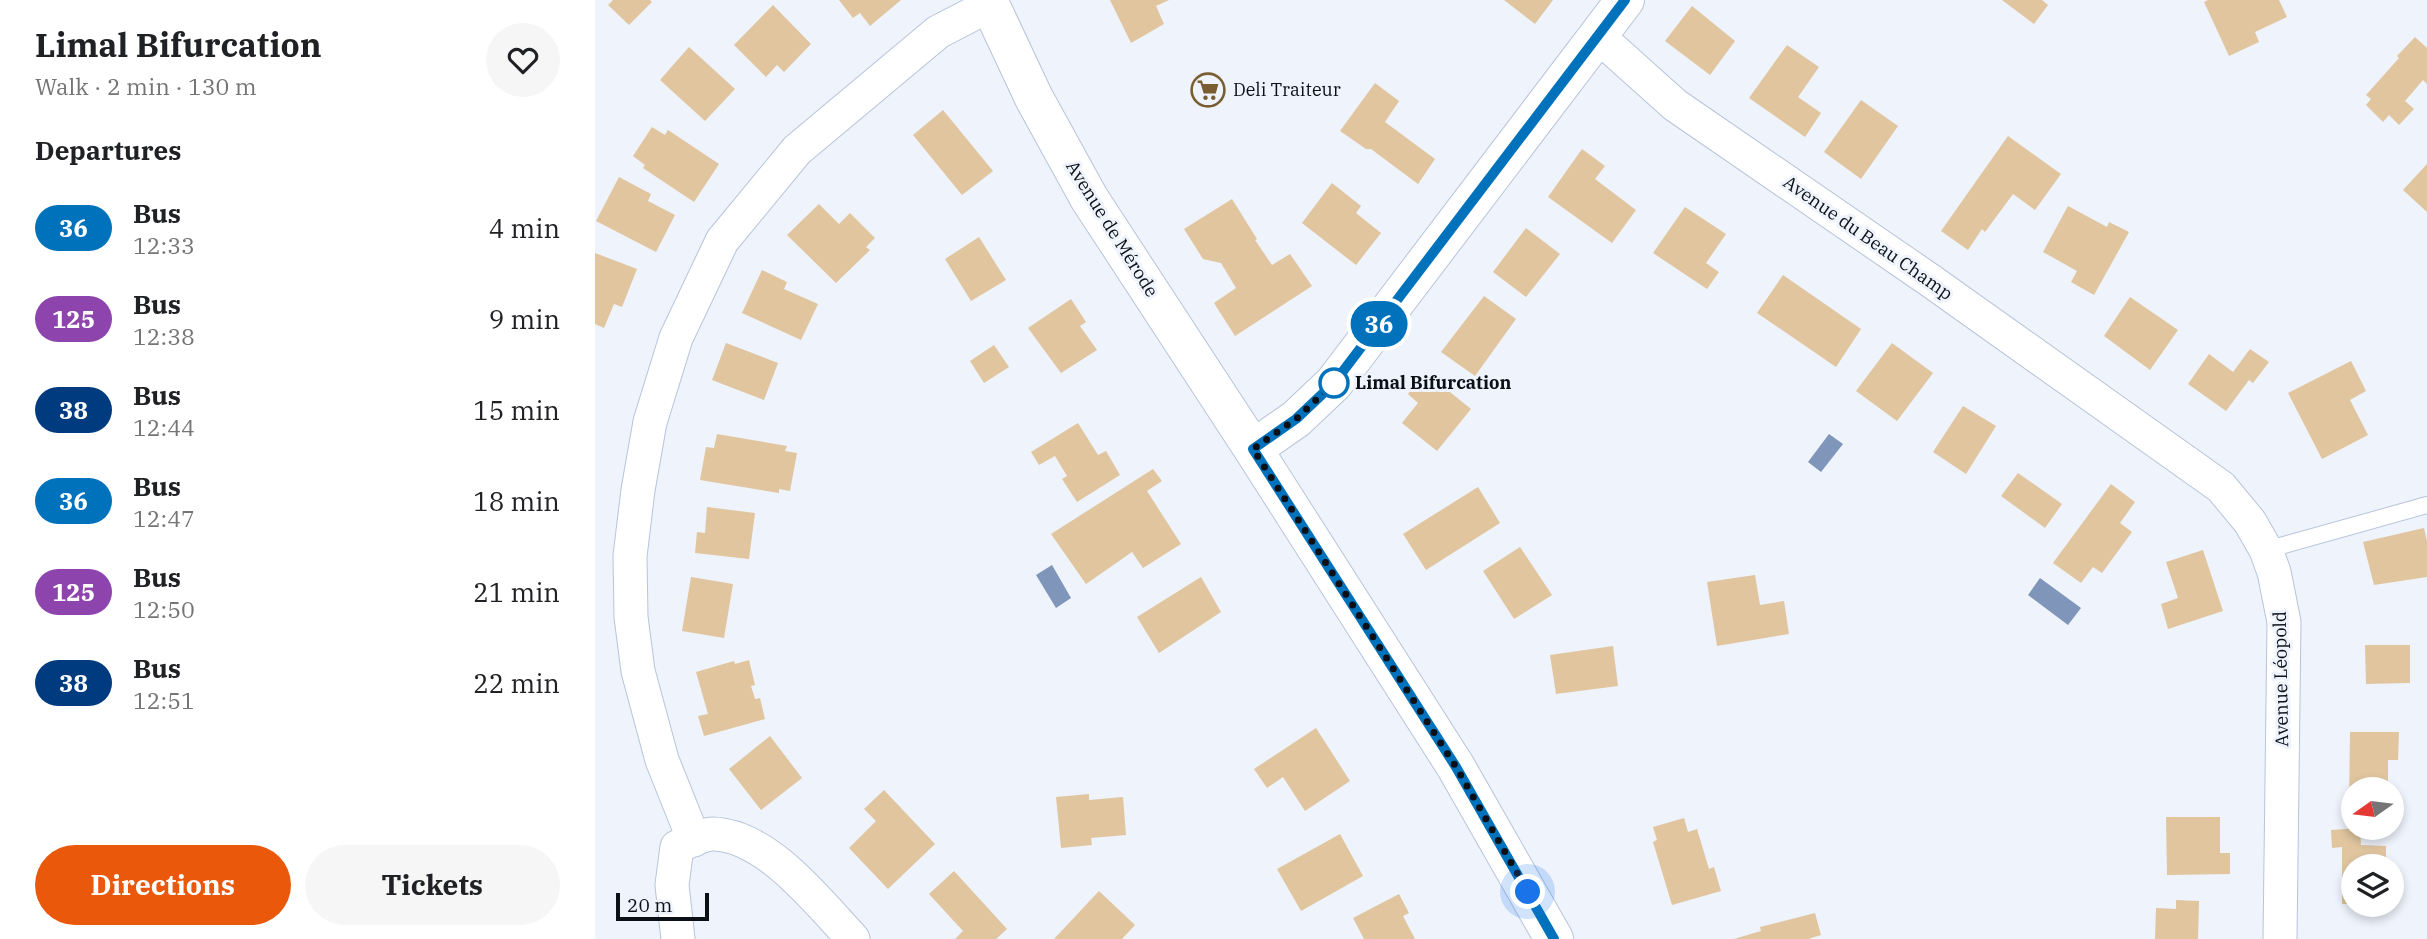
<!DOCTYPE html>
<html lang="en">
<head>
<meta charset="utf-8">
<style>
  :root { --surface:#fff; --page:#f6f6f6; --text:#202124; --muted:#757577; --accent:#ea580c }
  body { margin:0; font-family:"IBM Plex Serif",serif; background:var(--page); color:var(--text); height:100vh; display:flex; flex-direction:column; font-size:26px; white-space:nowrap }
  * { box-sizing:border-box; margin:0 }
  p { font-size:23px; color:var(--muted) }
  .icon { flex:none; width:38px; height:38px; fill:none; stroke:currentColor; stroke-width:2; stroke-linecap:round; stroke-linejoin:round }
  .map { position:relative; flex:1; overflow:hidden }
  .panel { display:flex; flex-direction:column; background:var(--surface); width:595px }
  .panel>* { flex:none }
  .badge { padding:0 14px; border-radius:23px; font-size:24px; line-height:46px }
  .needle { width:46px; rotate:256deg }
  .fabs { position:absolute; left:1746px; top:777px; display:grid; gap:14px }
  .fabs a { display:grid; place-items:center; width:63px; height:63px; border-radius:50%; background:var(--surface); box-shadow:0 4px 10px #0003; font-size:35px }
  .scale { position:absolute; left:21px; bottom:18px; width:93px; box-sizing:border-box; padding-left:7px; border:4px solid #0b1017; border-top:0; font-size:19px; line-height:24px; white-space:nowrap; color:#0b1017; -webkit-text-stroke:5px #eef3fc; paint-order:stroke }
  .you { position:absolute; width:35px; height:35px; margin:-18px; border:5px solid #fff; border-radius:50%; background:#1a73e8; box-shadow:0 0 0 10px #1a73e833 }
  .map>.badge { position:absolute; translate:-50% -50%; box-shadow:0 0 0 4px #fff }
  h2 { padding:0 35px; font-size:26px; line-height:63px }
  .round { display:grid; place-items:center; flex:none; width:74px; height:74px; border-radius:37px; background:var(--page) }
  .summary { display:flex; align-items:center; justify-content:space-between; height:119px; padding:0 35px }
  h1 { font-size:33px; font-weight:800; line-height:52px }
  .primary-button { display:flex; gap:14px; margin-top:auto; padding:14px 35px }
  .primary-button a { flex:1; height:80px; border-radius:42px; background:var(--accent); color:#fff; font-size:28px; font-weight:800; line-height:80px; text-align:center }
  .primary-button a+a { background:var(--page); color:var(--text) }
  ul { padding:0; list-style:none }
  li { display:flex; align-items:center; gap:21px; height:91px; padding:0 35px }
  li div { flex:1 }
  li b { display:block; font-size:26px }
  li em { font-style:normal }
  li .badge { min-width:77px; font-weight:700; text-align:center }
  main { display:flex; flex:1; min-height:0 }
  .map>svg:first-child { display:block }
  .water { fill:#7f95b9 }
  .building { fill:#e0c59f }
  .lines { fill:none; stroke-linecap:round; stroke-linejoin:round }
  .service-casing { stroke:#b7c4da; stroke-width:18 }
  .minor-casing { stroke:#b7c4da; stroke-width:35 }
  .tertiary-casing { stroke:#b7c4da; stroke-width:40 }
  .service { stroke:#fff; stroke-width:16 }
  .minor { stroke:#fff; stroke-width:33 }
  .tertiary { stroke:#fff; stroke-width:38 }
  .line-casing { stroke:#fff; stroke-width:16 }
  .line { stroke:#0072bc; stroke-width:10 }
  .walk { stroke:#0b1017; stroke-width:7; stroke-dasharray:0 12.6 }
  .stop-dot { fill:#fff; stroke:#0072bc; stroke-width:3.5 }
  .labels { text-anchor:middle; stroke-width:6; stroke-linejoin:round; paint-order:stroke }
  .poi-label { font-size:18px; fill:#0b1017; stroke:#eef3fc; text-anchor:start }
  .street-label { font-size:18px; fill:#0b1017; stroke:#eef3fc }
  .stop-label { font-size:18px; font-weight:bold; fill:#0b1017; stroke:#eef3fc; text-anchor:start }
</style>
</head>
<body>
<main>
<section class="panel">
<div class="summary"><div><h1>Limal Bifurcation</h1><p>Walk · 2 min · 130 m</p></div><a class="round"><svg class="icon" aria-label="heart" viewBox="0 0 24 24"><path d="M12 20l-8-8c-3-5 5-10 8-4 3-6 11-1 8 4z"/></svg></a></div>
<h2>Departures</h2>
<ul>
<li><span class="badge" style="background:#0072bc;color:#fff">36</span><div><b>Bus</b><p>12:33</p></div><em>4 min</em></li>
<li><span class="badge" style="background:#8e44ad;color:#fff">125</span><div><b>Bus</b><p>12:38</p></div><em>9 min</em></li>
<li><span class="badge" style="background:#003b80;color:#fff">38</span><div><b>Bus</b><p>12:44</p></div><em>15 min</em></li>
<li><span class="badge" style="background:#0072bc;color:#fff">36</span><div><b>Bus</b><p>12:47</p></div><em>18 min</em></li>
<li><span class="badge" style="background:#8e44ad;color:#fff">125</span><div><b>Bus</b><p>12:50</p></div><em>21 min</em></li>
<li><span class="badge" style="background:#003b80;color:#fff">38</span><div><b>Bus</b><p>12:51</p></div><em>22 min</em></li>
</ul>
<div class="primary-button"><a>Directions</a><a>Tickets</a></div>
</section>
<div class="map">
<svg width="1832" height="939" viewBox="0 0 1832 939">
  <rect width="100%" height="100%" fill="#eef3fc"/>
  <!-- water -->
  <path class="water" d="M 1234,434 L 1248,444 L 1226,472 L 1213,462 Z
    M 457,565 L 476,598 L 461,608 L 441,575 Z
    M 1445,578 L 1486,608 L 1473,625 L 1433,595 Z"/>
  <!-- building -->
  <path class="building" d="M 18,0 L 55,0 L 57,2 L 34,25 L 13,5 Z
    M 244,0 L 306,0 L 275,26 L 265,13 L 258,18 Z
    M 515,0 L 574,0 L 561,6 L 569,24 L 536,43 Z
    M 909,0 L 958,0 L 940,24 Z
    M 1407,0 L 1447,0 L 1453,5 L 1439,24 Z
    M 1613,0 L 1684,0 L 1692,17 L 1660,32 L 1664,42 L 1634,56 L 1609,2 Z
    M 178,5 L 216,44 L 189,72 L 182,65 L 171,77 L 139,45 Z
    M 1097,6 L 1140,41 L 1115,75 L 1070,41 Z
    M 1820,37 L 1832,48 L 1832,84 L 1828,80 L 1810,101 L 1819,109 L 1804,125 L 1794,115 L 1788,122 L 1771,105 L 1776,99 L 1771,95 L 1804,58 L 1802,56 Z
    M 1192,45 L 1224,67 L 1203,97 L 1226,113 L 1210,137 L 1154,98 Z
    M 94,47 L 140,89 L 110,121 L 65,80 Z
    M 780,83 L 804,101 L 790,122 L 840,159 L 823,184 L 776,149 L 771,149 L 745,131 Z
    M 1266,100 L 1303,126 L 1266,179 L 1229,152 Z
    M 348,110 L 398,171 L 367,195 L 318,135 Z
    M 57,127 L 70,135 L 73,130 L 124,164 L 99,202 L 48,168 L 50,165 L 38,156 Z
    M 1413,136 L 1466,174 L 1440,210 L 1418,194 L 1390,232 L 1387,229 L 1373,250 L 1346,231 Z
    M 987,149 L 1010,166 L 1000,179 L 1041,210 L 1017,243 L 953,197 Z
    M 1832,164 L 1832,212 L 1808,190 Z
    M 24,177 L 56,194 L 53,201 L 80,215 L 61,252 L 1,221 Z
    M 737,183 L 766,206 L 761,213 L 786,233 L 761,265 L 707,223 Z
    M 637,199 L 662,239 L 660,240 L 677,265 L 695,254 L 717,286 L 640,336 L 619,303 L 641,288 L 626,263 L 608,259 L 589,229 Z
    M 224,204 L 244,224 L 255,213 L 280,238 L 271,247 L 275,250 L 241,283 L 192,235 Z
    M 1473,206 L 1512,227 L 1514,222 L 1534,232 L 1499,295 L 1476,282 L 1482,271 L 1448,252 Z
    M 1090,207 L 1131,234 L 1111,263 L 1124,272 L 1112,289 L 1058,253 Z
    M 931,228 L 965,254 L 931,297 L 898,272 Z
    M 384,237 L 411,280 L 376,301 L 350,259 Z
    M 0,253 L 42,269 L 27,307 L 19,304 L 9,328 L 0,324 Z
    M 167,270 L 192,282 L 189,289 L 223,304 L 206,340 L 147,313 Z
    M 1188,275 L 1266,329 L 1241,367 L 1162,313 Z
    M 889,296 L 921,319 L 880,376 L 846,352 Z
    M 1535,297 L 1583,330 L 1555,370 L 1509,336 Z
    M 476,299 L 491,322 L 485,326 L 502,350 L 466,373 L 433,328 Z
    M 131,343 L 183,363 L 169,400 L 117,380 Z
    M 1297,343 L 1338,373 L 1302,421 L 1261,391 Z
    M 399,345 L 414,367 L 389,383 L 375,361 Z
    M 1655,349 L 1674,362 L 1658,383 L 1654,380 L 1631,411 L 1593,384 L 1614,354 L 1638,372 Z
    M 1756,361 L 1771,391 L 1755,400 L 1773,435 L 1727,459 L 1693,393 Z
    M 830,372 L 876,409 L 842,451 L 807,423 L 823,403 L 813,394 Z
    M 1368,406 L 1401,426 L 1371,474 L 1338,452 Z
    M 483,423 L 503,455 L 511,451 L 525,475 L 482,502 L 467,479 L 472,476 L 460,456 L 444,465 L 436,452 Z
    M 122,434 L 192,446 L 190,451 L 202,453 L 195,491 L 184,489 L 184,493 L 105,480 L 111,447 L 119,448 Z
    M 558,469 L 567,481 L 552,491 L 586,544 L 548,568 L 537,552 L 491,584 L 456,534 Z
    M 1423,473 L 1467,504 L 1450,528 L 1406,496 Z
    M 1516,484 L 1540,502 L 1525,523 L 1537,532 L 1507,573 L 1498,567 L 1486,583 L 1458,563 Z
    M 883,487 L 905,523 L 831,570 L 808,534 Z
    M 112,507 L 160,513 L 154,559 L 100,553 L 102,532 L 110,533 Z
    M 1829,528 L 1832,541 L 1832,577 L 1779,585 L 1768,542 Z
    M 925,547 L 957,595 L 919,619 L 888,571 Z
    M 1608,550 L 1628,611 L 1573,629 L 1566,604 L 1583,598 L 1571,562 Z
    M 1160,575 L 1165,605 L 1189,601 L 1194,634 L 1122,646 L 1112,582 Z
    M 96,577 L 138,584 L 129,638 L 87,631 Z
    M 606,577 L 626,612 L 564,653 L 542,617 Z
    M 1770,645 L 1815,645 L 1815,683 L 1771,684 Z
    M 1018,646 L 1023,686 L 961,694 L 955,655 Z
    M 154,660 L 160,685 L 156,686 L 160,699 L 165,698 L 170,719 L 109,736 L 103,716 L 113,714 L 101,672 L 139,661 L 140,664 Z
    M 721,728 L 755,781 L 710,811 L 688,777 L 672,788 L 659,769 Z
    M 1755,732 L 1804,732 L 1803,760 L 1793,760 L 1793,789 L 1759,789 L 1759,803 L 1754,803 Z
    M 175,736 L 207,778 L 166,810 L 134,769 Z
    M 289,790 L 340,844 L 293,889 L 254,848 L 281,821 L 269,809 Z
    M 494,794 L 494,800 L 528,797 L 531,835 L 496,838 L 497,845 L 466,848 L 461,797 Z
    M 1571,817 L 1625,817 L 1625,853 L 1635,853 L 1635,874 L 1572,875 Z
    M 1089,818 L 1093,832 L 1102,829 L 1114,869 L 1119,867 L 1126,891 L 1077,905 L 1058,842 L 1062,840 L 1058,827 Z
    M 1765,828 L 1766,845 L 1791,846 L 1791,866 L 1759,866 L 1759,904 L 1747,904 L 1747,847 L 1737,848 L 1736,830 Z
    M 745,834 L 768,876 L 706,911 L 682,869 Z
    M 359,871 L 412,929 L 401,939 L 360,939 L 368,931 L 334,894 Z
    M 504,891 L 540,925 L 527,939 L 459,939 Z
    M 804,894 L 814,913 L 808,916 L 820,939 L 769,939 L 758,918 Z
    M 1581,900 L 1604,901 L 1603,939 L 1560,939 L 1561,908 L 1581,909 Z
    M 1220,913 L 1226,935 L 1213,939 L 1139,939 L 1166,931 L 1165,927 Z"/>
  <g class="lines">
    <defs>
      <path id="service" d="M 1671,550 L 1832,505"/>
      <path id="minor" d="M 1003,36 L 1080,105 L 1336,281 L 1626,487 L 1655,522 L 1671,550 L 1679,572 L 1689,622 L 1685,939
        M 99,840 L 67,760 L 43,671 L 36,617 L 35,556 L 43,490 L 55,422 L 81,338 L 127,241 L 202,150 L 343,32 L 395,5
        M 83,939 L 77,885 L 82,847 C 92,843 107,834 118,834 C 172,835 224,903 258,939"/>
      <path id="tertiary" d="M 393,0 L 439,98 L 494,198 L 658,449 L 861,767 L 959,939
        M 658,449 L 701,419 L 739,383 L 1030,0"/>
    </defs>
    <!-- service casing -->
    <use href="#service" class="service-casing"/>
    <!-- minor casing -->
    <use href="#minor" class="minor-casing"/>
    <!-- tertiary casing -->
    <use href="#tertiary" class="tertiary-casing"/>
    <!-- service -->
    <use href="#service" class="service"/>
    <!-- minor -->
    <use href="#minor" class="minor"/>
    <!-- tertiary -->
    <use href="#tertiary" class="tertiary"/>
  </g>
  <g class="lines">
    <defs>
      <path id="line" d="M 959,939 L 861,767 L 658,449 L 701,419 L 739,383 L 1030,0"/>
    </defs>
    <!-- line casing -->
    <use href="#line" class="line-casing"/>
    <!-- line -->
    <use href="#line" class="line"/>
    <!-- walk -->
    <path class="walk" d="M 739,383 L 701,419 L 658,449 L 861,767 L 933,892"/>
  </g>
  <!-- icons -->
  <defs>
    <symbol id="supermarket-ring" viewBox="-11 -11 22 22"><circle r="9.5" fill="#eef3fc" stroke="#7a5d31" stroke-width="1.5"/><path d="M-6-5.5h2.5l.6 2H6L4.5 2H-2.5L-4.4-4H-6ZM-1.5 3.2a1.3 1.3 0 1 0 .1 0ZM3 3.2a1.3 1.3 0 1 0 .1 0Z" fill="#7a5d31"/></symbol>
  </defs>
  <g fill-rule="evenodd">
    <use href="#supermarket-ring" x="594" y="71" width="38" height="38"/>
  </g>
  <!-- markers -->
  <circle class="stop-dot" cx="739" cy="383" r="14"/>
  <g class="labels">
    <!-- poi labels -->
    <g class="poi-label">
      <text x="638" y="96">Deli Traiteur</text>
    </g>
    <!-- street labels -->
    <g class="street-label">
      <text transform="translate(517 229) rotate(58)" y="6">Avenue de Mérode</text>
      <text transform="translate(1273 238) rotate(35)" y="6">Avenue du Beau Champ</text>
      <text transform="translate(1686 679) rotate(-91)" y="6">Avenue Léopold</text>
    </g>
    <!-- stop labels -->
    <g class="stop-label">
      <text x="760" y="389">Limal Bifurcation</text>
    </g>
  </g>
</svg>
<div class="fabs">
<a><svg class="needle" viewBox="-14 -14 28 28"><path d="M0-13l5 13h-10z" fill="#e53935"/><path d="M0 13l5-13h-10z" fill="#757577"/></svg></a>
<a><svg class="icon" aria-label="layers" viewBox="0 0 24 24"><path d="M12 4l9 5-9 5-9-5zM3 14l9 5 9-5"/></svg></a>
</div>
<div class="scale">20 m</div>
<div class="you" style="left:933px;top:892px"></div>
<b class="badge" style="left:784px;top:324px;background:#0072bc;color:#fff">36</b>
</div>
</main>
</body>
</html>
